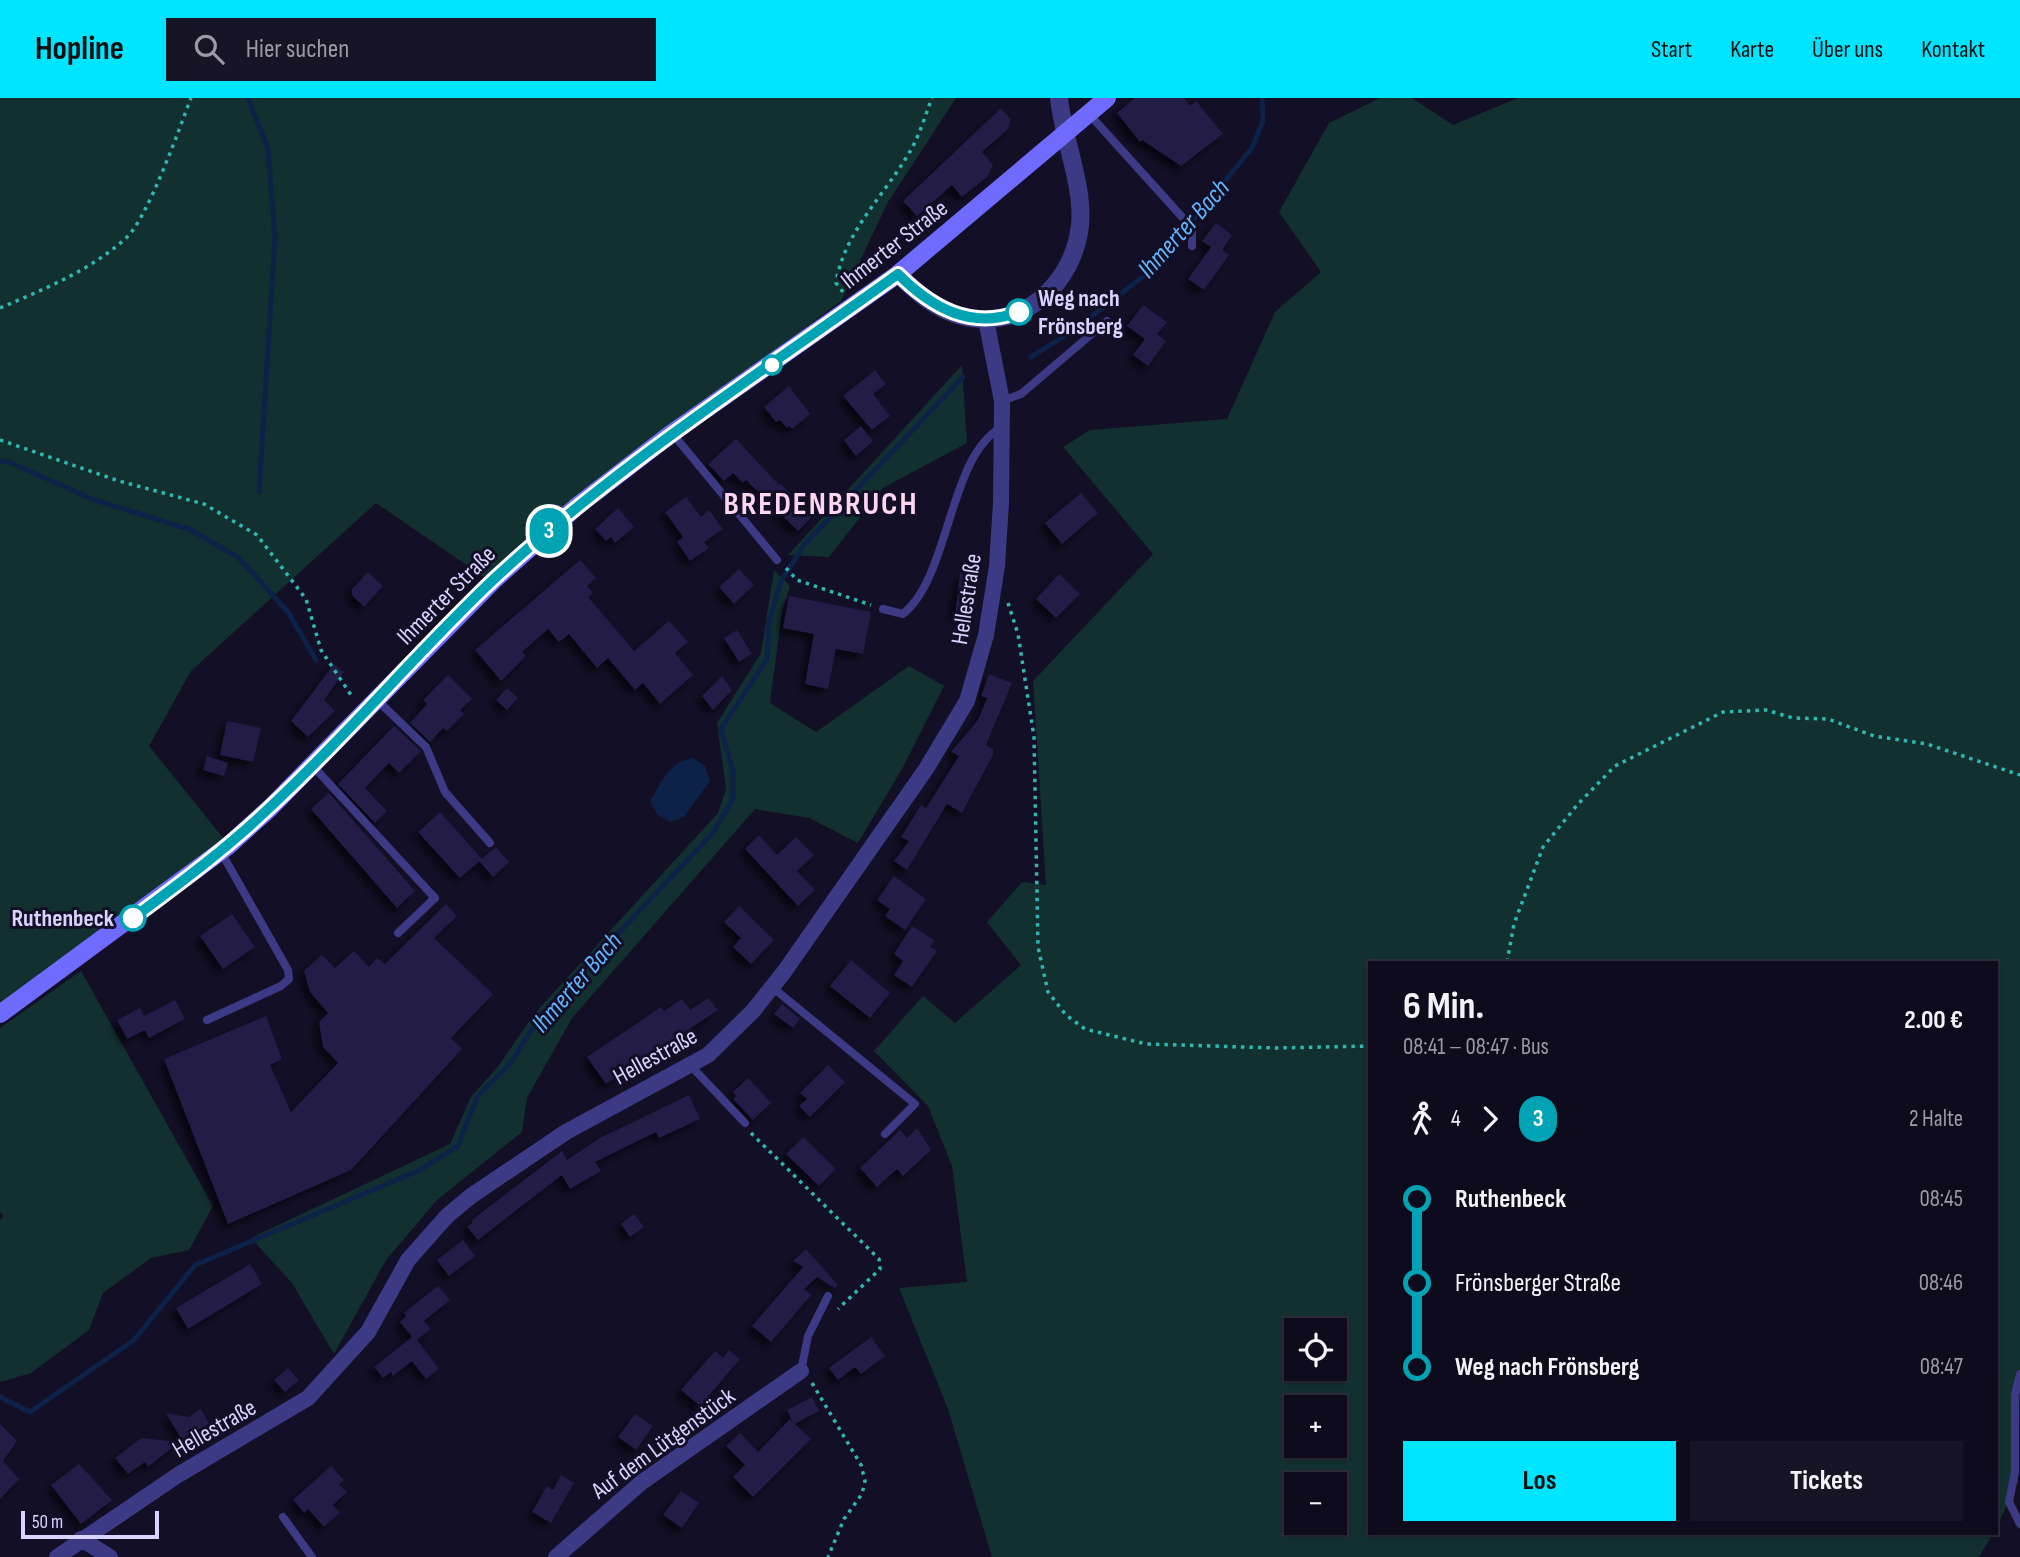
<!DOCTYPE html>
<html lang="de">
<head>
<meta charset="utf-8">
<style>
  :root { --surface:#0e0b1c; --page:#171425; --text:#f1f3f6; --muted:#9b9ba3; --line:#2e2b3b; --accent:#00e5ff }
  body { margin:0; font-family:"Sofia Sans Condensed",sans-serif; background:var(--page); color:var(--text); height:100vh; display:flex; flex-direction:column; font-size:26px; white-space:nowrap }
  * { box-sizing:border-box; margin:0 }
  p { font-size:23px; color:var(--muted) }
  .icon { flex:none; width:38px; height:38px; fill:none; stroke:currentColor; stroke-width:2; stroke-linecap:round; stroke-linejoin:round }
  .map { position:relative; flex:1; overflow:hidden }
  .panel { position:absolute; left:1368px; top:863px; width:630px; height:574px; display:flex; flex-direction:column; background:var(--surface); border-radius:0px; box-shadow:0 2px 5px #0004,0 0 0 2px var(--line) }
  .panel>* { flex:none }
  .badge { padding:0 14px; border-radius:23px; font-size:24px; line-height:46px }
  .controls { position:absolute; left:1284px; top:1220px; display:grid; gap:14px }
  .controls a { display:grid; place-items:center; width:63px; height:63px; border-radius:0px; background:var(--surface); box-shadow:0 2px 5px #0004,0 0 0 2px var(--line); font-size:35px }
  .scale { position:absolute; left:21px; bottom:18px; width:138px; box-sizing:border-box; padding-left:7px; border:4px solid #d9d4ff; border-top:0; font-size:19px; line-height:24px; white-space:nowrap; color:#d9d4ff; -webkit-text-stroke:5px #130f26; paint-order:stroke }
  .map>.badge { position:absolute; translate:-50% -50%; box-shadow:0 0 0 4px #fff }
  .legs { display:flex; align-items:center; gap:10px; height:77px; padding:0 35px; font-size:23px }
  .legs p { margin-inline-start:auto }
  .summary { display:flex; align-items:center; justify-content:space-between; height:119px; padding:0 35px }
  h1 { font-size:38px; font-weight:700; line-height:52px }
  .action { display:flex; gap:14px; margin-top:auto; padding:14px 35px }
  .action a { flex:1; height:80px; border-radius:0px; background:var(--accent); color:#111; font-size:28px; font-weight:700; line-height:80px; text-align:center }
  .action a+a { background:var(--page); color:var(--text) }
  ul { padding:0 35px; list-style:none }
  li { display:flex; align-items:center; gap:24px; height:84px; font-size:26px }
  li i { display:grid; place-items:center; width:10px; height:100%; margin:0 9px; background:currentColor }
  li i::after { content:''; width:18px; height:18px; margin:-9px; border:5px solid; border-radius:50%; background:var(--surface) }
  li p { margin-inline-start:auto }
  li:first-child i { background:linear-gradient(#0000 50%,currentColor 0) }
  li:last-child i { background:linear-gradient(currentColor 50%,#0000 0) }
  header { display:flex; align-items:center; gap:42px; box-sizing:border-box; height:98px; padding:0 35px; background:var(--accent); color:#111 }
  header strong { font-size:33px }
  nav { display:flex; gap:38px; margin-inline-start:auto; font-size:24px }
  .search { width:490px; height:63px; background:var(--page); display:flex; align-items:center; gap:18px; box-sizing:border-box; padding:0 24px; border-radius:0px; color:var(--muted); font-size:26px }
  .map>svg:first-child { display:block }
  .green { fill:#12302f; fill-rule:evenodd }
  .water { fill:#0c2248 }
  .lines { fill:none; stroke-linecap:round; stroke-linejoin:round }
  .stream { stroke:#0c2248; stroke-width:5 }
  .building { fill:#241b47; filter:url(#shadow) }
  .path { stroke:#2fb8b0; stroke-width:3.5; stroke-dasharray:3.5 5; stroke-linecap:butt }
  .service { stroke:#3d3a85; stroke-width:8 }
  .minor { stroke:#3d3a85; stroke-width:16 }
  .tertiary { stroke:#3d3a85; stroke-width:18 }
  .secondary { stroke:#6f6bff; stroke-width:18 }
  .line-1-casing { stroke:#fff; stroke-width:16 }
  .line-1 { stroke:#00a3b4; stroke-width:10 }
  .stop-1-dot { fill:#fff; stroke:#00a3b4; stroke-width:3.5 }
  .labels { text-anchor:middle; stroke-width:6; stroke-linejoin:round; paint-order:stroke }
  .street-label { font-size:24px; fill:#d9d4ff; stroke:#130f26 }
  .stop-label { font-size:24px; font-weight:bold; fill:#d9d4ff; stroke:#130f26; text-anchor:start }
  .water-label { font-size:26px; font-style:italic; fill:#62b6ff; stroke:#130f26 }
  .district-label { font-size:32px; font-weight:bold; letter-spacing:2px; fill:#ffd6f0; stroke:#130f26 }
</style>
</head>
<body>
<header>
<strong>Hopline</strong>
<div class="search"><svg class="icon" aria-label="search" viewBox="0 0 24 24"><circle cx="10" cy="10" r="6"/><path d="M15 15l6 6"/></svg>Hier suchen</div>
<nav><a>Start</a><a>Karte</a><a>Über uns</a><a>Kontakt</a></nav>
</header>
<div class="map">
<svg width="2020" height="1459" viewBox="0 0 2020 1459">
  <defs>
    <filter id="shadow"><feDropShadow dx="-5.5" dy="5.5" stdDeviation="3.5" flood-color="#0009"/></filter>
  </defs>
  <rect width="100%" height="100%" fill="#130f26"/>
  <!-- green -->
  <path class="green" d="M 0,0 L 956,0 L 888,104 L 841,203 L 566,409 L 484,479 L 376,405 L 191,573 L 149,648 L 224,741 L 0,907 Z
    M 1380,0 L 1412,0 L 1453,27 L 1518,0 L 2020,0 L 2020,1287 L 2018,1384 L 1997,1428 L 1997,864 L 1370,864 L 1370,1435 L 1993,1435 L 1979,1459 L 992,1459 L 948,1311 L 899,1190 L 967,1184 L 952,1068 L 928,1008 L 874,953 L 923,898 L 955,925 L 1021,867 L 987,824 L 1022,784 L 1046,787 L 1033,583 L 1153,456 L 1063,349 L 1090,332 L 1227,321 L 1275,214 L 1321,174 L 1279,114 L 1329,25 ZM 1297,1232 L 1335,1232 L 1335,1270 L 1297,1270 ZM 1297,1309 L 1335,1309 L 1335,1348 L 1297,1348 ZM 1297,1386 L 1335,1386 L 1335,1424 L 1297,1424 Z
    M 962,267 L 967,345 L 883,390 L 829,459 L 788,457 Z
    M 774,472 L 790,488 L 782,513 L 770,605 L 816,634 L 909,568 L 944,588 L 902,671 L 858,745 L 809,720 L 755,711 L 572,920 L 527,1000 L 522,1034 L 437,1102 L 386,1162 L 334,1256 L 292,1185 L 251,1140 L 450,1046 L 471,999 L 500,966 L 534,916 L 718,715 L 726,691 L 717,625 L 761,555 Z
    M 81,873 L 213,1108 L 189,1152 L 151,1160 L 103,1195 L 89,1232 L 31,1275 L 0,1284 L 0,1122 L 3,1118 L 0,1114 L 0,930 Z"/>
  <!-- water -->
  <path class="water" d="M 693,660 L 705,668 L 710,683 L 684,719 L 670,724 L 658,717 L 650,704 C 661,685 669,663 693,660 Z"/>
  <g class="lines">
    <!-- stream -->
    <path class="stream" d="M 248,0 L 268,51 L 275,140 L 259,394
      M 1031,259 L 1074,232 L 1154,170 L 1252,50 L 1263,23 L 1262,0
      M 0,363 L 9,364 L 92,401 L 191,432 L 239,460 L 288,514 L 316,562
      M 0,1299 L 30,1314 L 134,1242 L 195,1167 L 420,1072 L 458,1048 L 477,999 L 510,966 L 541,917 L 712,736 L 733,701 L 733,673 L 721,631 L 767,561 L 769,524 L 781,483 L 804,447 L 963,279"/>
  </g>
  <!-- building -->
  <path class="building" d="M 1135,0 L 1184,0 L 1190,8 L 1196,3 L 1223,36 L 1181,68 L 1142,42 L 1140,44 L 1117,15 Z
    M 1001,10 L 1011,22 L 1008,31 L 982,54 L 993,67 L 987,79 L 962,99 L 952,87 L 917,118 L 903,103 Z
    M 1216,125 L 1232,137 L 1222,152 L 1229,157 L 1204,192 L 1188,181 L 1211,149 L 1202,143 Z
    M 1143,207 L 1167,224 L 1157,236 L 1166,243 L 1148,268 L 1133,257 L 1145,241 L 1127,228 Z
    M 875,272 L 886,286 L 873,296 L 890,318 L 872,332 L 843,298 Z
    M 789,288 L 810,316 L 792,331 L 789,328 L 787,330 L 780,322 L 776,324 L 764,309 Z
    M 861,328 L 873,343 L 856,358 L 844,342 Z
    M 736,341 L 779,387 L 781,386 L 813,418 L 798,433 L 746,382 L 743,385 L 733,375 L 724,383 L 708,366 Z
    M 1081,395 L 1098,415 L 1062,446 L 1045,425 Z
    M 686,399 L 701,419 L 709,412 L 723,431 L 704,444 L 709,450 L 690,463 L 677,444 L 683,439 L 665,414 Z
    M 618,410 L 634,429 L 615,445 L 611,439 L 606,443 L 595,431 Z
    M 580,462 L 596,480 L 587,488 L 593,495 L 588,499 L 634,553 L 669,523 L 688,544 L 675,555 L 693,577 L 660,606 L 643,585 L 635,592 L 608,560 L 597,570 L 569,536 L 559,544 L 548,531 L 522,554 L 526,558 L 501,583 L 475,552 Z
    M 739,471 L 754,487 L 734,506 L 719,489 Z
    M 368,474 L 383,488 L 364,509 L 352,497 L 352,491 Z
    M 960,476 L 979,479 L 974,521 L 955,518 Z
    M 1059,476 L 1080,496 L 1056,520 L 1036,501 Z
    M 789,498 L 871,514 L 863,556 L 836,551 L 828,591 L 805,586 L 814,536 L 783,530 Z
    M 737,532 L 752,556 L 739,564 L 724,540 Z
    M 334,566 L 344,574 L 324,602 L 335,613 L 308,639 L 291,623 Z
    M 989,576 L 1012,585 L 986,647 L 993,651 L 993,657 L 962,715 L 947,706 L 907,772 L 894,763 L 909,743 L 901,739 L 921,707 L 926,710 L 959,658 L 951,654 L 978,622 L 987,600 L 981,598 Z
    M 448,577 L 472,601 L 460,612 L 464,616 L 447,633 L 443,630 L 430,644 L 410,625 L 427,606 L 423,602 Z
    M 722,578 L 732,592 L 713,612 L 702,598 Z
    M 507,590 L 518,600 L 507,612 L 496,602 Z
    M 227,623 L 261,630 L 253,664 L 220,657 Z
    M 394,628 L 421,653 L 399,675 L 389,665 L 365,690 L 387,713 L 375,725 L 338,686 Z
    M 207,658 L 228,665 L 224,678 L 203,672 Z
    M 329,695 L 415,793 L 397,810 L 311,711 Z
    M 440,714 L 482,761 L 460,780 L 418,734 Z
    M 759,737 L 777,757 L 796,739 L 814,757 L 797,773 L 815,792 L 798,808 L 745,751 Z
    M 496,749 L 509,764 L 493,779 L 479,763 Z
    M 894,778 L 926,801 L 905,832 L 885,818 L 890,811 L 877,802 Z
    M 446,806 L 457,818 L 434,840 L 493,896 L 451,940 L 462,951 L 351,1072 L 228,1126 L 164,961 L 266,918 L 282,961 L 270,967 L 291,1014 L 338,965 L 323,949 L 319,924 L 328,915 L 310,894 L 304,873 L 322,857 L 335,870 L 354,853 L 369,869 L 377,860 L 385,866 Z
    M 739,808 L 774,842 L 751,866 L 733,849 L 741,840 L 724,824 Z
    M 232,816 L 255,849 L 223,871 L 200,838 Z
    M 912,828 L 934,842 L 930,849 L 937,853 L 912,889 L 894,877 L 903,863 L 894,856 Z
    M 851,862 L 890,895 L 870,920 L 830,888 Z
    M 708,900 L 718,912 L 606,986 L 587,959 L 661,909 L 664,913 L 682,901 L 690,912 Z
    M 175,902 L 185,921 L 149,940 L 145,932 L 127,941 L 117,922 L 140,910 L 144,918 Z
    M 782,906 L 800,921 L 793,930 L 774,916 Z
    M 828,967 L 845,984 L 810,1019 L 799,1008 L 807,1001 L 800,995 Z
    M 748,980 L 771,1005 L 753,1022 L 733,1001 L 736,998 L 733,994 Z
    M 689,997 L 700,1021 L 659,1040 L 656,1034 L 595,1064 L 601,1073 L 570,1091 L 562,1077 L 478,1142 L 467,1129 L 473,1124 L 472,1122 L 562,1053 L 567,1062 L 600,1040 Z
    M 917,1030 L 931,1052 L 903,1078 L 897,1071 L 877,1089 L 860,1070 L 900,1032 L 907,1040 Z
    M 803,1039 L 836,1071 L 819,1088 L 786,1056 Z
    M 634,1116 L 644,1129 L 630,1139 L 621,1126 Z
    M 463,1142 L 475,1158 L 449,1178 L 437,1162 Z
    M 806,1151 L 838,1187 L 835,1190 L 817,1179 L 804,1191 L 811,1197 L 771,1244 L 752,1228 L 803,1169 L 793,1163 Z
    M 250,1166 L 262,1186 L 188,1231 L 176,1210 Z
    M 438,1188 L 450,1202 L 424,1223 L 431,1231 L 417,1242 L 439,1271 L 426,1281 L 412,1263 L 393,1278 L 391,1274 L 383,1280 L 374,1269 L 412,1239 L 400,1224 L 406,1218 L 404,1215 Z
    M 871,1239 L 885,1258 L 861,1276 L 855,1269 L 838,1282 L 829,1270 Z
    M 729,1252 L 740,1261 L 700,1308 L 681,1292 L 715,1253 L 723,1260 Z
    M 288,1270 L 299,1282 L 285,1294 L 274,1282 Z
    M 812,1299 L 819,1313 L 795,1326 L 811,1341 L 753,1399 L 733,1379 L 745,1367 L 726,1348 L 740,1335 L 758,1354 L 790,1321 L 793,1325 L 787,1312 Z
    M 201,1311 L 210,1327 L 188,1345 L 185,1340 L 182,1342 L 166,1315 L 188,1319 Z
    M 635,1316 L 653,1328 L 636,1352 L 618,1339 Z
    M 0,1326 L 17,1343 L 3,1363 L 19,1381 L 0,1401 Z
    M 141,1340 L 179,1344 L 148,1369 L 145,1364 L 128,1376 L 115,1360 Z
    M 79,1366 L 112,1402 L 81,1426 L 51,1387 Z
    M 331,1368 L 344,1382 L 339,1387 L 347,1394 L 333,1407 L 340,1415 L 324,1429 L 308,1411 L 304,1415 L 293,1402 Z
    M 561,1377 L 574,1385 L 551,1425 L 532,1414 L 547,1388 L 553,1392 Z
    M 681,1393 L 699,1405 L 682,1430 L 663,1417 Z"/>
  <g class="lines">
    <!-- path -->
    <path class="path" d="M 843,194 L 836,185 C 844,134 884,98 909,55 C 919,39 925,18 932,0
      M 0,210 C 44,191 90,173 126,140 C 148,120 179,31 191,0
      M 0,342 L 119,383 L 204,406 L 257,437 L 306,501 L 321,552 L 353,600
      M 786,470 L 797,482 L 871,507
      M 1008,505 L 1018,536 L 1034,639 L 1038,849 L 1048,894 L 1066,917 L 1085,931 L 1146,946 L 1277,950 L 1370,948
      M 1507,864 L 1514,826 L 1543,749 L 1578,706 L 1615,668 L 1723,614 L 1766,612 L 1793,620 L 1828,621 L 1874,638 L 1927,646 L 2020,677
      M 751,1035 L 879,1161 L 880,1171 L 838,1211
      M 812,1285 L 861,1367 L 865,1383 L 862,1396 L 844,1421 L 828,1459"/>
    <!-- service -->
    <path class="service" d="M 1089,16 L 1183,120 L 1192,133 L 1192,148
      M 1002,303 L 1021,296 L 1107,223
      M 672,335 L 777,462
      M 883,511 L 903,516 C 951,477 948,358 1002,329
      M 376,601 L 426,649 L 445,694 L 490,745
      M 312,667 L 435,800 L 398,835
      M 772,889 L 915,1006 L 885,1036
      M 207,922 L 281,888 L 289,881 L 288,872 L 221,754
      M 691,968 L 745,1025
      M 801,1273 L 808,1238 L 828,1198
      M 2020,1276 L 2015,1297 L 2015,1374 L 2009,1404 L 2020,1426
      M 283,1419 L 312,1459"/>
    <!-- minor -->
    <path class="minor" d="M 81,1441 L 110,1459
      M 57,1459 L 178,1377 L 308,1300 L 368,1234 L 408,1162 L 447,1118 L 471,1098 L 566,1034 L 708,957 L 753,913 L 784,874 L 926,671 L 967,603 L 986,537 L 997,468 L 1001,405 L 1002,303 L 986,222
      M 556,1459 L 642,1384 L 801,1273"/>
    <!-- tertiary -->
    <path class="tertiary" d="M 898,176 C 917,195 938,213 965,219 C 1025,232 1074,184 1080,127 C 1084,88 1063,41 1059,0"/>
    <!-- secondary -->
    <path class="secondary" d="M 0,916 L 228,748 L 270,710 L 494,482 L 576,409 L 672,335 L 898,176 L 1107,0"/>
  </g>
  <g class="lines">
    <defs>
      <path id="line-1" d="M 133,820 C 179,786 226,751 268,711 C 347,638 416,555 494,481 C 618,366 761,275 898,176 C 932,210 971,232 1019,214"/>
    </defs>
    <!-- line-1 casing -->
    <use href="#line-1" class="line-1-casing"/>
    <!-- line-1 -->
    <use href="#line-1" class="line-1"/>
  </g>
  <!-- markers -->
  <g class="stop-1-dot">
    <circle cx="1019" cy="214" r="12"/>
    <circle cx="772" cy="267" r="9"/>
    <circle cx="133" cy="820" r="12"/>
  </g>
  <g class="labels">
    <!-- street labels -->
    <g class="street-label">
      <text transform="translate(894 146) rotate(-38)" y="8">Ihmerter Straße</text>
      <text transform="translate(446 497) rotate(-45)" y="8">Ihmerter Straße</text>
      <text transform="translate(966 501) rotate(-81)" y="8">Hellestraße</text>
      <text transform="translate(655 958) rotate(-29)" y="8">Hellestraße</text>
      <text transform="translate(214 1330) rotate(-30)" y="8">Hellestraße</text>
      <text transform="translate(663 1345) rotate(-36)" y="8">Auf dem Lütgenstück</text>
    </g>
    <!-- stop labels -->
    <g class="stop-label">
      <text x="1038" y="208">Weg nach<tspan x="1038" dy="28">Frönsberg</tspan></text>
      <text x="114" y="828" text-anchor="end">Ruthenbeck</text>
    </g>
    <!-- water labels -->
    <g class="water-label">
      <text transform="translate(1183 130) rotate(-48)" y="9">Ihmerter Bach</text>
      <text transform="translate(576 884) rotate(-49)" y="9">Ihmerter Bach</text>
    </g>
    <!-- district labels -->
    <g class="district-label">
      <text x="821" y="416">BREDENBRUCH</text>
    </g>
  </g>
</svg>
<div class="controls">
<a><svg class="icon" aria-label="locate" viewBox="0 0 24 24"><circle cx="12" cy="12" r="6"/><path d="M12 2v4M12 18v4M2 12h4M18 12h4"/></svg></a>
<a>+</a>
<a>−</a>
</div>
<div class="scale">50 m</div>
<b class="badge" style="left:549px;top:433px;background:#00a3b4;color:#fff">3</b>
<section class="panel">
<div class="summary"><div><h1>6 Min.</h1><p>08:41 – 08:47 · Bus</p></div><b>2.00 €</b></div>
<div class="legs"><svg class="icon" aria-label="walk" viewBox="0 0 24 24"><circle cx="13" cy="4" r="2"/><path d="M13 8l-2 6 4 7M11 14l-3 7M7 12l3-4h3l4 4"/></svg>4<svg class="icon" aria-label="forward" viewBox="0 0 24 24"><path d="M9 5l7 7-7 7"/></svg><b class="badge" style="background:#00a3b4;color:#fff">3</b><p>2 Halte</p></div>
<ul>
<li><i style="color:#00a3b4"></i><b>Ruthenbeck</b><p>08:45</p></li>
<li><i style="color:#00a3b4"></i><span>Frönsberger Straße</span><p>08:46</p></li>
<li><i style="color:#00a3b4"></i><b>Weg nach Frönsberg</b><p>08:47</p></li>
</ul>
<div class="action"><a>Los</a><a>Tickets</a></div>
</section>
</div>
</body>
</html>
